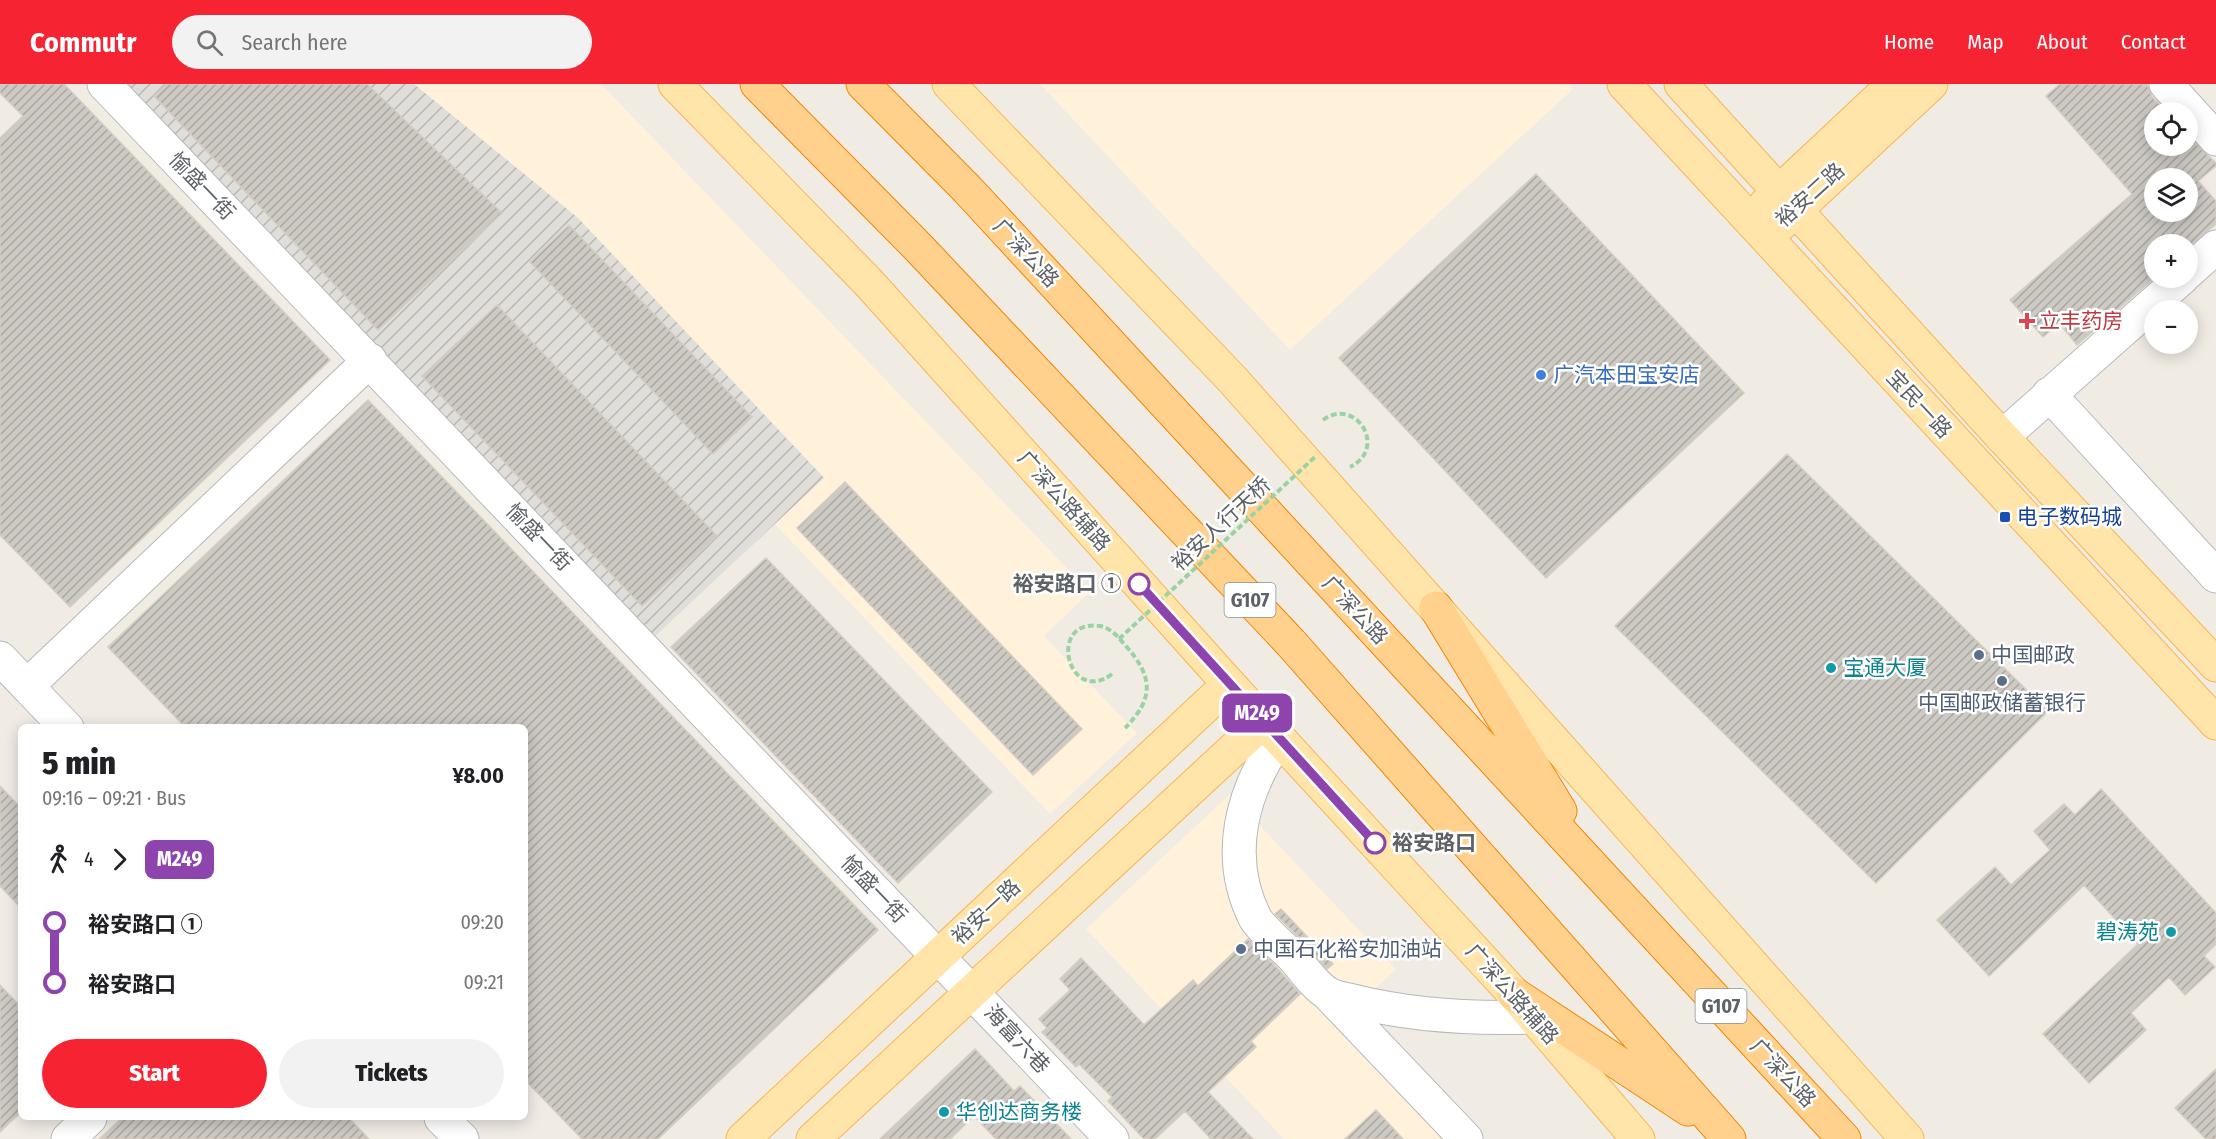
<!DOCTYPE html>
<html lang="en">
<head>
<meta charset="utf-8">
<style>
  :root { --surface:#fff; --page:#f2f2f2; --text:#202124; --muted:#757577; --accent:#f62432 }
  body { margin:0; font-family:"Fira Sans Condensed","Noto Sans SC",sans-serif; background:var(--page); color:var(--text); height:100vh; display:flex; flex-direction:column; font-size:22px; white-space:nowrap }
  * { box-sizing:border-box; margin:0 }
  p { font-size:20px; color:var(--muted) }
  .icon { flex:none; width:33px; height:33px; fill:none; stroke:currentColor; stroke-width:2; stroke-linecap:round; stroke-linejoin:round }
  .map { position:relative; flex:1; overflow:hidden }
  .side { position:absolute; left:18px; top:640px; width:510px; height:396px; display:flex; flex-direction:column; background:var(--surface); border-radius:9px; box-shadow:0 3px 15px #0003 }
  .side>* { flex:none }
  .badge { padding:0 12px; border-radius:9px; font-size:21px; line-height:39px }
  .tools { position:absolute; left:2144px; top:18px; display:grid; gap:12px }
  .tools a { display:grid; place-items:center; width:54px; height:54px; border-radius:50%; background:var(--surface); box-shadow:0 3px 15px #0003; font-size:30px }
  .map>.badge { position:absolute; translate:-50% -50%; box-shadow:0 0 0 3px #fff }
  .legs { display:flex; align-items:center; gap:9px; height:66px; padding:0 24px; font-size:20px }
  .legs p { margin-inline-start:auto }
  .summary { display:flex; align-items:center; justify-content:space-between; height:102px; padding:0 24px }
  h1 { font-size:33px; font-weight:800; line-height:45px }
  .primary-button { display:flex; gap:12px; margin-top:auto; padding:12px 24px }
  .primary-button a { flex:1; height:69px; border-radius:36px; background:var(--accent); color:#fff; font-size:24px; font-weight:800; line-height:69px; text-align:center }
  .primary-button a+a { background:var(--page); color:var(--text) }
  ul { padding:0 24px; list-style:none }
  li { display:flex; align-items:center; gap:21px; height:60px; font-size:22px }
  li i { display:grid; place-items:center; width:9px; height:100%; margin:0 8px; background:currentColor }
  li i::after { content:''; width:15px; height:15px; margin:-8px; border:4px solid; border-radius:50%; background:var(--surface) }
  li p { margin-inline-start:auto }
  li:first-child i { background:linear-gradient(#0000 50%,currentColor 0) }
  li:last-child i { background:linear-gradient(currentColor 50%,#0000 0) }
  header { display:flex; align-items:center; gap:36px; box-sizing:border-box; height:84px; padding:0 30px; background:var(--accent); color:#fff }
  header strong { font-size:28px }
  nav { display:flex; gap:33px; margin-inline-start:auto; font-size:21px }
  .search { width:420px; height:54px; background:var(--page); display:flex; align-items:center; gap:15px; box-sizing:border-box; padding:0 21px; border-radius:33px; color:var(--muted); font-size:22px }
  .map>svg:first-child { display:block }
  .commercial { fill:#fff1da }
  .industrial { fill:url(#industrial-furrows) }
  .building { fill:url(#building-hatch); stroke:#d5ccc2; stroke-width:1.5; fill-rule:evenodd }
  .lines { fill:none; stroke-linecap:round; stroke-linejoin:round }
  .minor-casing { stroke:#b5b8bc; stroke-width:35 }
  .major-casing { stroke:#fcb351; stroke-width:35 }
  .highway-casing { stroke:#f48400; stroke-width:35 }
  .path { stroke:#9bd2a3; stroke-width:4; stroke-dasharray:6 3; stroke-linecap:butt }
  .minor { stroke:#fff; stroke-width:33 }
  .major { stroke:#ffe5aa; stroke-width:33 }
  .highway { stroke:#ffd18c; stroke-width:33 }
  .path-bridge { stroke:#9bd2a3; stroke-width:4; stroke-dasharray:6 3; stroke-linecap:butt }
  .line-1-casing { stroke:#fff; stroke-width:14 }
  .line-1 { stroke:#8e44ad; stroke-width:9 }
  .health-dot { fill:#e0444e; stroke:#fff; stroke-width:2 }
  .shop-dot { fill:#3f7fe0; stroke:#fff; stroke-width:2 }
  .transit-dot { fill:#1a4fb4; stroke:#fff; stroke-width:2 }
  .stop-1-dot { fill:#fff; stroke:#8e44ad; stroke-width:3 }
  .service-dot { fill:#5c6f8a; stroke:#fff; stroke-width:2 }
  .culture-dot { fill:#0f9aa8; stroke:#fff; stroke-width:2 }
  .labels { text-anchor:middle; stroke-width:5; stroke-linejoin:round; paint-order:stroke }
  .shield { fill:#fff; stroke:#8d9194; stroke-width:1.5 }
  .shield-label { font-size:20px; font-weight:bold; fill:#5c6266 }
  .street-label { font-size:21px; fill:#5c6266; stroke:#fff }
  .health-label { font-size:21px; fill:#be3a42; stroke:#fff; text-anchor:start }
  .shop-label { font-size:21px; fill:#366cbe; stroke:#fff; text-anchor:start }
  .transit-label { font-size:21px; fill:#164399; stroke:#fff; text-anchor:start }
  .stop-label { font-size:21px; font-weight:bold; fill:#5c6266; stroke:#fff; text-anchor:end }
  .service-label { font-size:21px; fill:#4e5e75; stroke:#fff; text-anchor:start }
  .culture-label { font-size:21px; fill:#0d838f; stroke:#fff; text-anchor:start }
</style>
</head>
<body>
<header>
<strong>Commutr</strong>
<div class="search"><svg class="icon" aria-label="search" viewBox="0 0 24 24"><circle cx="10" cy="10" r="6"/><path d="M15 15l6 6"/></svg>Search here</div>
<nav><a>Home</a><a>Map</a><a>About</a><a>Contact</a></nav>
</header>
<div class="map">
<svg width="2216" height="1055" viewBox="0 0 2216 1055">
  <defs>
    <pattern id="industrial-furrows" width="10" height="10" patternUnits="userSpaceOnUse" patternTransform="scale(1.5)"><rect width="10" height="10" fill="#e0ded9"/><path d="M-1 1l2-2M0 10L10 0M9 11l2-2" fill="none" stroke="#b9b7b4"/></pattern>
    <pattern id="building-hatch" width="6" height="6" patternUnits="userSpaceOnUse" patternTransform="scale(1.5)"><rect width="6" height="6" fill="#cdc9c3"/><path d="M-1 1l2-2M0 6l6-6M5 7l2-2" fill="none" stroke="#aaa7a2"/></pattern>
  </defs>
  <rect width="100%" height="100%" fill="#f0ece4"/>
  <!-- commercial -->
  <path class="commercial" d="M 414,0 L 601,0 L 1090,508 L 1044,552 L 1137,649 L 1050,730 L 775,440 L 824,393 L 578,134 Z
    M 1040,0 L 1569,0 L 1573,5 L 1290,266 Z
    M 1230,710 L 1396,885 L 1345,933 L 1460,1055 L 1284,1055 L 1086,845 Z"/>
  <!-- industrial -->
  <path class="industrial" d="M 126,0 L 414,0 L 578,134 L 824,394 L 652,555 Z"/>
  <!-- building -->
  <path class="building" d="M 0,0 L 64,0 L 330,276 L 70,523 L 0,451 L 0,54 L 23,32 L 0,9 Z
    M 167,0 L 367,0 L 502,129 L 378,246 L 154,12 Z
    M 2060,0 L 2147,0 L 2152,13 L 2167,28 L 2154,28 L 2154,62 L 2187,62 L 2187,51 L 2216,79 L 2216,82 L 2198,97 L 2216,117 L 2216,140 L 2187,164 L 2187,160 L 2154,160 L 2154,194 L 2077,261 L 2059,239 L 2043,253 L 2010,216 L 2132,110 L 2046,12 ZM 2154,94 L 2187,94 L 2187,128 L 2154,128 Z
    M 1536,90 L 1744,309 L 1546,494 L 1339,274 Z
    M 569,141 L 752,333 L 713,370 L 530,178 Z
    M 497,221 L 717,452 L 642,522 L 422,292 Z
    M 368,316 L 878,846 L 658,1055 L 582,1055 L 525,996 L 525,644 L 186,644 L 108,563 Z
    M 1787,370 L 2048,627 L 1876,799 L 1615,542 Z
    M 845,398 L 1082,645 L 1033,691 L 797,444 Z
    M 766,474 L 992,708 L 898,799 L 671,563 Z
    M 0,702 L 21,724 L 21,824 L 0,802 Z
    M 2101,705 L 2216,829 L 2216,860 L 2204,872 L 2215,883 L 2185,911 L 2169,893 L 2131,929 L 2146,946 L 2089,999 L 2043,950 L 2138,860 L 2084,801 L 1989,892 L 1937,836 L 1995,783 L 2011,801 L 2050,766 L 2034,747 L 2064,720 L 2075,731 Z
    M 1281,825 L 1333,880 L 1327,885 L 1306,860 L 1275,830 Z
    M 1248,855 L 1279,886 L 1300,910 L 1251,957 L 1256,963 L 1208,1008 L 1253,1055 L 1211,1055 L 1185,1027 L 1155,1055 L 1144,1055 L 1108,1017 L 1112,1013 L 1079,980 L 1076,983 L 1042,948 L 1047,944 L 1039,935 L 1070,906 L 1060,895 L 1081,874 L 1144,941 L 1193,896 L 1198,902 Z
    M 0,901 L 21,923 L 21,1028 L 0,1048 Z
    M 975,965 L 1014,1007 L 1020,1002 L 1071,1055 L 996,1055 L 974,1032 L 950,1055 L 880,1055 Z
    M 2216,985 L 2216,1055 L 2206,1055 L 2175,1024 Z
    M 1376,1026 L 1403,1055 L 1345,1055 Z
    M 122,1034 L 349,1034 L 369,1055 L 99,1055 Z"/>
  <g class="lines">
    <defs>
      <path id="minor" d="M 104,0 L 1112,1055
        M 2166,0 L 2216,55
        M 2187,189 L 2216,163
        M 2049,310 L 2216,492
        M 2002,353 L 2182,194
        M 0,574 L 67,644
        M 27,602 L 370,276
        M 1279,654 C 1242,707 1224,772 1255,834 C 1262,846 1282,862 1293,873 C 1303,884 1314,901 1327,909 C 1334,914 1346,915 1353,917 C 1413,932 1473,935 1534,933
        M 1328,910 L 1466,1055
        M 441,1034 L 462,1055
        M 68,1055 L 90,1034"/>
      <path id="major" d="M 675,0 L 869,199 L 1229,600 L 1514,910 L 1638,1055
        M 949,0 L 1232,295 L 1907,1055
        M 1624,0 L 2216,639
        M 1681,0 L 2002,353 L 2216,581
        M 1765,121 L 1894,0
        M 1781,140 L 1931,0
        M 743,1055 L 1229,600
        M 813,1055 L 1264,637"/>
      <path id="highway" d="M 757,0 L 917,162 L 1291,559 L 1729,1055
        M 863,0 L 968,106 L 1844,1055
        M 1436,524 L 1560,727
        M 1514,910 L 1688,1025"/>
    </defs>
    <!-- minor casing -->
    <use href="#minor" class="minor-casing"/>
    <!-- major casing -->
    <use href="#major" class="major-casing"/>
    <!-- highway casing -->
    <use href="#highway" class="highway-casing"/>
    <!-- path -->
    <path class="path" d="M 1323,336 C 1355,312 1389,364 1350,383
      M 1112,590 C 1068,623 1046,534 1100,542 C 1111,544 1118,553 1125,561 C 1153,592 1155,614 1125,644"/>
    <!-- minor -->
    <use href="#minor" class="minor"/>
    <!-- major -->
    <use href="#major" class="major"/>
    <!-- highway -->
    <use href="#highway" class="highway"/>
    <!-- path-bridge -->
    <path class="path-bridge" d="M 1119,555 L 1316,372"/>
  </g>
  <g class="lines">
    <defs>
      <path id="line-1" d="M 1139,500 L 1375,759"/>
    </defs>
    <!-- line-1 casing -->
    <use href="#line-1" class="line-1-casing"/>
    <!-- line-1 -->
    <use href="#line-1" class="line-1"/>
  </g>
  <!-- markers -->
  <path class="health-dot" d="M2024 228h6v6h6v6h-6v6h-6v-6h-6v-6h6z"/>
  <circle class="shop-dot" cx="1541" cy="291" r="6"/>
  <rect class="transit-dot" x="1999" y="427" width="12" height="12" rx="3"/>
  <g class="stop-1-dot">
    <circle cx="1139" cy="500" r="10"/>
    <circle cx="1375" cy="759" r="10"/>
  </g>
  <g class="service-dot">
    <circle cx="1979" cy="571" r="6"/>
    <circle cx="2002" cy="597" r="6"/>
    <circle cx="1241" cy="865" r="6"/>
  </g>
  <g class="culture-dot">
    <circle cx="1831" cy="584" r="6"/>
    <circle cx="2171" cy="848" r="6"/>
    <circle cx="944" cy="1028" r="6"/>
  </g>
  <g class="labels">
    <!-- shield labels -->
    <g class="shield">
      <rect x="1224.5" y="499" width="51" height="34" rx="4.5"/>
      <rect x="1695.5" y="905" width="51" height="34" rx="4.5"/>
    </g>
    <g class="shield-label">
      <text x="1250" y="523">G107</text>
      <text x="1721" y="929">G107</text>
    </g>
    <!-- street labels -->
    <g class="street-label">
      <text transform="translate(202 102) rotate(46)" y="7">愉盛一街</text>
      <text transform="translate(1810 111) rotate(-42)" y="7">裕安二路</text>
      <text transform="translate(1026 169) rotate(47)" y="7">广深公路</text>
      <text transform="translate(1919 320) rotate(47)" y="7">宝民一路</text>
      <text transform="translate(1064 417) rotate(48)" y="7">广深公路辅路</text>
      <text transform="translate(1221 440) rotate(-43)" y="7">裕安人行天桥</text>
      <text transform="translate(539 453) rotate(46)" y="7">愉盛一街</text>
      <text transform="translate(1355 526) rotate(47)" y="7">广深公路</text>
      <text transform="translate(874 805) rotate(46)" y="7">愉盛一街</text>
      <text transform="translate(986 828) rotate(-43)" y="7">裕安一路</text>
      <text transform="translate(1512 910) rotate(48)" y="7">广深公路辅路</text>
      <text transform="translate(1017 955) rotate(47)" y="7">海富六巷</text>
      <text transform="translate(1783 989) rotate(47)" y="7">广深公路</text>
    </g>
    <!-- health labels -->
    <g class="health-label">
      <text x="2039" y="244">立丰药房</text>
    </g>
    <!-- shop labels -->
    <g class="shop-label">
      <text x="1553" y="298">广汽本田宝安店</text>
    </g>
    <!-- transit labels -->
    <g class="transit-label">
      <text x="2017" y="440">电子数码城</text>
    </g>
    <!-- stop labels -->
    <g class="stop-label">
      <text x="1122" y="507">裕安路口 ①</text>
      <text x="1392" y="766" text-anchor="start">裕安路口</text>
    </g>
    <!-- service labels -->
    <g class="service-label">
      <text x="1991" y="578">中国邮政</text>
      <text x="2002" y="626" text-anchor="middle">中国邮政储蓄银行</text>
      <text x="1253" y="872">中国石化裕安加油站</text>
    </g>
    <!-- culture labels -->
    <g class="culture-label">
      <text x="1843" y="591">宝通大厦</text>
      <text x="2159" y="855" text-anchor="end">碧涛苑</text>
      <text x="956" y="1035">华创达商务楼</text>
    </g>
  </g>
</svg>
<div class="tools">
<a><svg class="icon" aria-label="locate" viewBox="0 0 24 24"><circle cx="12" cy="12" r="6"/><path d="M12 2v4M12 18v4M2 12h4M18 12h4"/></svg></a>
<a><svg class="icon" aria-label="layers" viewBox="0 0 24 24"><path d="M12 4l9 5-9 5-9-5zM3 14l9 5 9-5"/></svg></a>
<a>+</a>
<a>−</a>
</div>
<b class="badge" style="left:1257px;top:629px;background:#8e44ad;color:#fff">M249</b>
<section class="side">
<div class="summary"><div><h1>5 min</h1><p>09:16 – 09:21 · Bus</p></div><b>¥8.00</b></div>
<div class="legs"><svg class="icon" aria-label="walk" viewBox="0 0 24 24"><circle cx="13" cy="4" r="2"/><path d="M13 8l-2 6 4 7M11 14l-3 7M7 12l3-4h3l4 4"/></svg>4<svg class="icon" aria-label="forward" viewBox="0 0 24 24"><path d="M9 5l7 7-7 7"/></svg><b class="badge" style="background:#8e44ad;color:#fff">M249</b></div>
<ul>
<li><i style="color:#8e44ad"></i><b>裕安路口 ①</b><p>09:20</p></li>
<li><i style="color:#8e44ad"></i><b>裕安路口</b><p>09:21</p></li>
</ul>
<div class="primary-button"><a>Start</a><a>Tickets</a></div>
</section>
</div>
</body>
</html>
